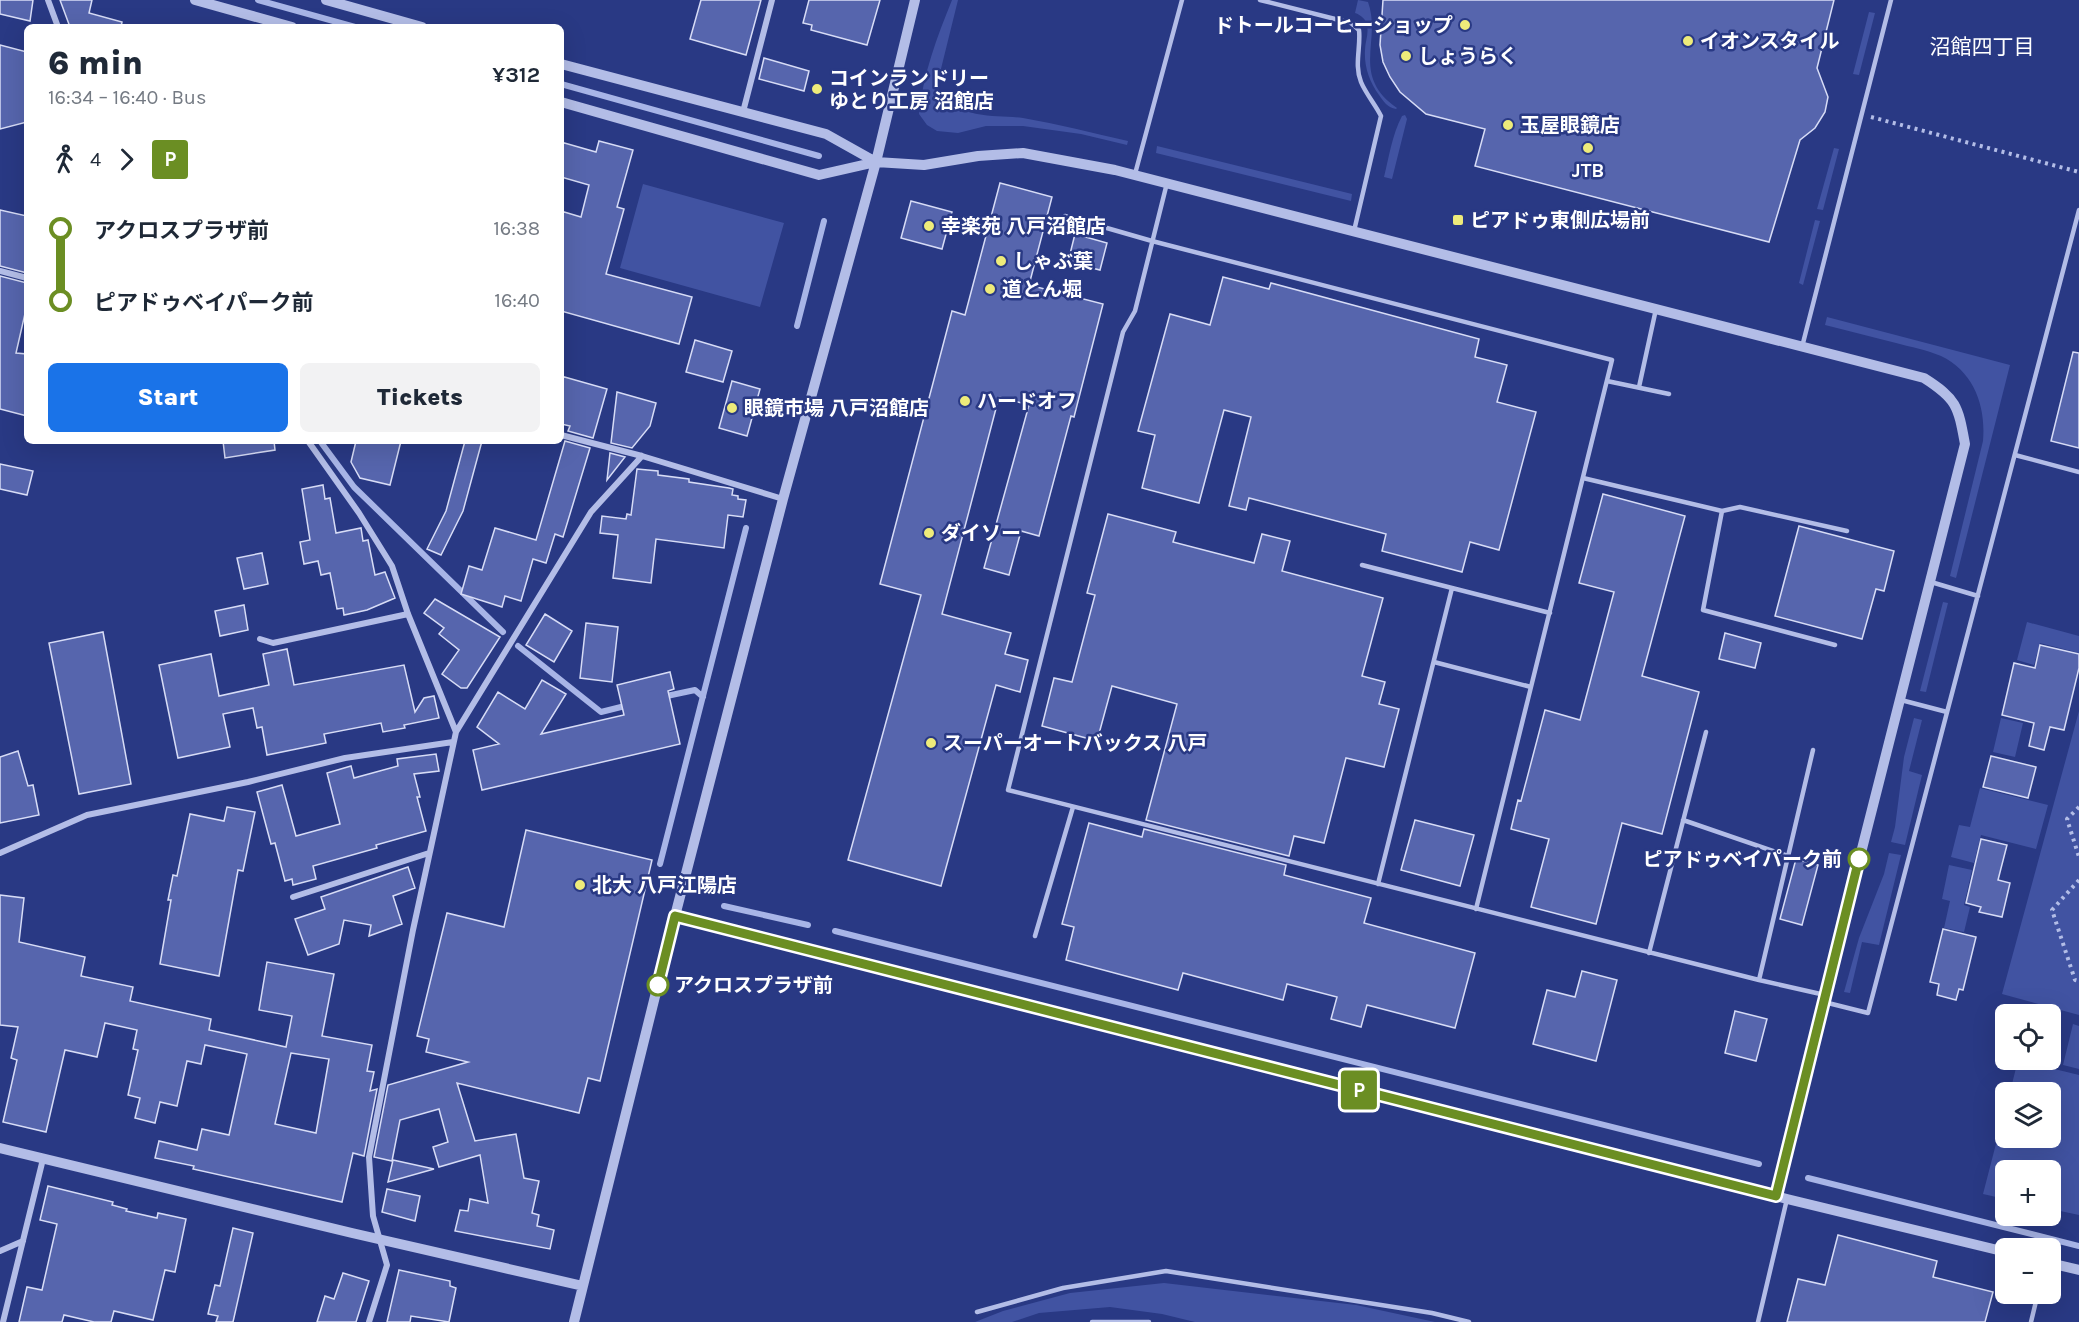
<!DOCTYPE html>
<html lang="en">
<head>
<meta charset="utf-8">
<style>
  :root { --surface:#fff; --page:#f2f2f3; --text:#1f2937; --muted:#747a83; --accent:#1a73e8 }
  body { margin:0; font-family:Karla,"Noto Sans JP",sans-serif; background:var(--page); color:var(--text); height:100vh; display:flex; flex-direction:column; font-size:22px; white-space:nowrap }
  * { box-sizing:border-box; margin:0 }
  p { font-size:20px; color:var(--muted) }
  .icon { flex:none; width:33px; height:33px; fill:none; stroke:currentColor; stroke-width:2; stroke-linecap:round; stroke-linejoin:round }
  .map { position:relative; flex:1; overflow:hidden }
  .panel { position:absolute; left:24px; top:24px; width:540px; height:420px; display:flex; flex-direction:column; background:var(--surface); border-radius:9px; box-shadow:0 6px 24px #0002 }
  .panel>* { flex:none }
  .badge { padding:0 12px; border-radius:4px; font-size:21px; line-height:39px }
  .tools { position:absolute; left:1995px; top:1004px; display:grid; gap:12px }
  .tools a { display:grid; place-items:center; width:66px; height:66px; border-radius:9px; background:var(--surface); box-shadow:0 6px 24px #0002; font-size:30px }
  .map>.badge { position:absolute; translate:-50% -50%; box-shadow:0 0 0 3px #fff }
  .legs { display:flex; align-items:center; gap:9px; height:66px; padding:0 24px; font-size:20px }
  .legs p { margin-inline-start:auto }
  .headline { display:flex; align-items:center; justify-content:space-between; height:102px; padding:0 24px }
  h1 { font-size:33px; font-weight:800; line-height:45px }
  .button { display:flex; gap:12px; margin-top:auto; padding:12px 24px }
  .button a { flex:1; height:69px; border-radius:9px; background:var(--accent); color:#fff; font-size:24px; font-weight:800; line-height:69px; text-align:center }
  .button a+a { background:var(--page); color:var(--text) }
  ul { padding:0 24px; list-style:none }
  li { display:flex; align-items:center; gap:21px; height:72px; font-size:22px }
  li i { display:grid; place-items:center; width:9px; height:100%; margin:0 8px; background:currentColor }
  li i::after { content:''; width:15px; height:15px; margin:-8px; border:4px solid; border-radius:50%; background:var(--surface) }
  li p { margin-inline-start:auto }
  li:first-child i { background:linear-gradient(#0000 50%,currentColor 0) }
  li:last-child i { background:linear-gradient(currentColor 50%,#0000 0) }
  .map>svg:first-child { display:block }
  .green { fill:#4153a2 }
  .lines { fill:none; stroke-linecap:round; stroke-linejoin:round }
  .stream { stroke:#a8b5e7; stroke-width:6 }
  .building { fill:#5665ad; stroke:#d7dcf6; stroke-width:1.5; fill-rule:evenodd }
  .path { stroke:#b3bde7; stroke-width:4; stroke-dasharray:3 4.5; stroke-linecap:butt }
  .service { stroke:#b3bde7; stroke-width:4.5 }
  .minor { stroke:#b3bde7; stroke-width:6 }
  .tertiary { stroke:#b3bde7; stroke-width:10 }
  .line-1-casing { stroke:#fff; stroke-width:14 }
  .line-1 { stroke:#6b8e23; stroke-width:9 }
  .poi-dot { fill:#eeeb7a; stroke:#293984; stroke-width:2 }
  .stop-1-dot { fill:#fff; stroke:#6b8e23; stroke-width:3 }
  .labels { text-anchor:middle; stroke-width:5; stroke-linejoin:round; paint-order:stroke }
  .poi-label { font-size:20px; font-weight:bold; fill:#fff; stroke:#293984; text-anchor:start }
  .stop-label { font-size:20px; font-weight:bold; fill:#fff; stroke:#293984; text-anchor:end }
  .neighbourhood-label { font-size:21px; fill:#fff; stroke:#293984 }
</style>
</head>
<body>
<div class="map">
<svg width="2079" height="1322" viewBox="0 0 2079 1322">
  <rect width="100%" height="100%" fill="#293984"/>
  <!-- green -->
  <path class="green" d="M 952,0 L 958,0 L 937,85 C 938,96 966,112 977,114 C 992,117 1008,116 1023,118 C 1058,124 1093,133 1128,141 L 1127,145 L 1081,134 L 1023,126 L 986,126 L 958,133 L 937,131 L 927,125 L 919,114 C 923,74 937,37 952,0 Z
    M 1358,0 L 1368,2 C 1382,41 1350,75 1397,108 L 1396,109 C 1388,108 1383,101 1379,95 C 1369,81 1364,66 1365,50 C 1365,42 1369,34 1367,26 C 1366,19 1361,15 1355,13 Z
    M 1869,12 L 1875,13 L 1859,75 L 1853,74 Z
    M 1405,115 L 1407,119 L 1392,179 L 1384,177 C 1389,157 1392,135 1402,116 Z
    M 1157,146 L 1352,194 L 1351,201 L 1156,153 Z
    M 1834,148 L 1839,149 L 1823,210 L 1817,209 Z
    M 643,184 L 784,223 L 760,307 L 620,268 Z
    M 1815,220 L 1820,221 L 1803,285 L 1799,283 Z
    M 1827,317 L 2010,365 L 1956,578 L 1950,576 L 1983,441 C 1986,406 1974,372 1941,356 C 1927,350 1911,347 1896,343 C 1872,337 1849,331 1825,325 Z
    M 1943,602 L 1948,603 L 1926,692 L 1920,691 Z
    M 2027,622 L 2079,636 L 2079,653 L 2040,643 L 2034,665 L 2017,660 Z
    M 2079,711 L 2079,1015 L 2002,994 Z
    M 1914,718 L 1922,720 L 1909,771 L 1922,775 L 1905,845 L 1891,842 L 1895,827 L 1904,757 Z
    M 2001,718 L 2023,723 L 2015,757 L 1993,752 Z
    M 1980,788 L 2048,805 L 2036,849 L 1981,835 L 1974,863 L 1951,857 L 1959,825 L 1970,827 Z
    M 1889,853 L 1901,855 L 1879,945 L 1862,942 L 1850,993 L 1844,992 L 1859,938 L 1884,874 Z
    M 1949,865 L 1972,870 L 1964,905 L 1970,907 L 1964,932 L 1944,928 L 1950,901 L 1942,899 Z
    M 2073,1024 L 2079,1026 L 2079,1069 L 2063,1065 Z
    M 2018,1060 L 2079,1075 L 2079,1215 L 2051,1209 L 2050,1170 L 2006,1170 L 2005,1199 L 1983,1194 L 2005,1109 L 2006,1137 L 2050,1137 L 2050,1092 L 2010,1092 Z
    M 1164,1283 L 1356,1305 L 1435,1322 L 1195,1322 L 1162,1314 L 1110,1307 L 1039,1313 L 1012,1322 L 975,1322 L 1003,1311 L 1070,1293 Z"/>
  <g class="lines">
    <!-- stream -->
    <path class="stream" d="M 258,0 L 355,27
      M 561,84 L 819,156
      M 797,326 L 824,221
      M 320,441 L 354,487 L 503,632
      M 518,646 L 601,712 L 629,705
      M 662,697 L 695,690 L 703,697
      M 660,864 L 746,528
      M 724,906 L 808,925
      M 835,931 L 1759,1164
      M 1808,1178 L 2079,1246"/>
  </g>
  <!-- building -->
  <path class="building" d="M 0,0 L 33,0 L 30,21 L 0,14 Z
    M 60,0 L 92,0 L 89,13 L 122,22 L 121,27 L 70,27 Z
    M 701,0 L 761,0 L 746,55 L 690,39 Z
    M 809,0 L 880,0 L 867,45 L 811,30 L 812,25 L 803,23 Z
    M 1383,0 L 1834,0 L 1817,68 L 1828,97 L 1825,112 L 1815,128 L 1800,140 L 1769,242 L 1475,166 L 1485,129 L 1426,114 L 1400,92 L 1390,77 L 1383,62 L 1380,45 Z
    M 0,45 L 27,52 L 27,122 L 0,129 Z
    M 764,58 L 809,71 L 804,91 L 759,79 Z
    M 599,141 L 633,150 L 617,207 L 624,209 L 606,274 L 692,297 L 679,344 L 561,311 L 561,211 L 581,217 L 589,185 L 561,177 L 561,142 L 596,152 Z
    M 1000,183 L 1052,197 L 1029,285 L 1103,304 L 1074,417 L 1071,416 L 1039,536 L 1021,531 L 1009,575 L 984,568 L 1029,405 L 999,397 L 942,614 L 1011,633 L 1005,654 L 1028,660 L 1020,692 L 996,685 L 941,886 L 848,860 L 921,595 L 880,584 L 952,311 L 965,315 Z
    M 911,201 L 952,212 L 942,249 L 901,238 Z
    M 0,210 L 27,216 L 27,273 L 0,266 Z
    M 1075,234 L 1107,243 L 1100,270 L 1068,262 Z
    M 0,276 L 27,283 L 27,305 L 16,353 L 27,354 L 27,416 L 0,409 Z
    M 1223,277 L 1269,289 L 1271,283 L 1479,339 L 1475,357 L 1507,365 L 1497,402 L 1536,412 L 1499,550 L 1470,542 L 1462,572 L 1382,551 L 1386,534 L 1249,498 L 1246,510 L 1229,506 L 1251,417 L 1224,410 L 1199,503 L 1142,488 L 1155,435 L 1138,431 L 1170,314 L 1210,325 Z
    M 695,340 L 732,351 L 723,382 L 686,372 Z
    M 2073,352 L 2079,353 L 2079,448 L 2051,441 Z
    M 561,376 L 607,389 L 593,438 L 568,431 L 570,426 L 561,424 Z
    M 732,381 L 760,389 L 747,436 L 719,428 Z
    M 617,392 L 656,403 L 650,426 L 632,448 L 611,443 Z
    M 223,441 L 274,441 L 275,450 L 225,458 Z
    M 356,441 L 401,441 L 390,485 L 360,478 L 351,462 Z
    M 465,441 L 482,441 L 463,511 L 441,555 L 427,549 L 446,511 Z
    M 565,441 L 590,448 L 563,537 L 555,534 L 546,563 L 533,559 L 521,601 L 505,596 L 502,607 L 461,594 L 469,566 L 482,570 L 495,528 L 536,540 Z
    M 610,453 L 625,457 L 607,480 Z
    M 0,464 L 33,471 L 27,495 L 0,489 Z
    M 637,469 L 658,471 L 658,475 L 689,479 L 689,482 L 729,488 L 733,489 L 732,495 L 738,496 L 738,499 L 746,500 L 743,517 L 728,515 L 724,548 L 656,539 L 651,583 L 613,578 L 618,535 L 600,533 L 602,516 L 626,519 L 627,514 L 631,515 Z
    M 323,485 L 325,499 L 330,498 L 336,533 L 361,528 L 363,541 L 368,540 L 375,575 L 385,572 L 395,598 L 367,610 L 344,615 L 343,608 L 337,609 L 330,573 L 321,575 L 318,561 L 304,564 L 300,542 L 310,540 L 302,489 Z
    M 1603,494 L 1685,516 L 1642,676 L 1699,692 L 1662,834 L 1622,823 L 1596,924 L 1531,907 L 1549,839 L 1511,829 L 1518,800 L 1521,801 L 1545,710 L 1580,720 L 1614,592 L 1579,583 Z
    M 1108,514 L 1176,532 L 1173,542 L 1254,563 L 1262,534 L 1290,541 L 1282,571 L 1383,598 L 1362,676 L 1385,682 L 1379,704 L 1399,709 L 1384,767 L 1346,758 L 1324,843 L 1294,836 L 1289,856 L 1146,820 L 1177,704 L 1112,686 L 1097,741 L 1042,726 L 1054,678 L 1072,682 L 1095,595 L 1087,593 Z
    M 1799,526 L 1894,551 L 1884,591 L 1876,589 L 1862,639 L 1775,616 Z
    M 262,553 L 268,584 L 244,589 L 237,558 Z
    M 435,599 L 500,637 L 467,688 L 461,688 L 442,674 L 459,650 L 439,634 L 444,628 L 424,613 Z
    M 244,605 L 248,630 L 220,636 L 215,611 Z
    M 545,614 L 572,631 L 554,662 L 526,645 Z
    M 586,623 L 618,627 L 612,682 L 580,678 Z
    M 103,632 L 131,784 L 79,794 L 49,643 Z
    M 1725,633 L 1761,643 L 1755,668 L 1719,659 Z
    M 2040,645 L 2079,654 L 2079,668 L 2064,730 L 2050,727 L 2044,750 L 2029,746 L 2034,723 L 2002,715 L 2014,663 L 2035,668 Z
    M 287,649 L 294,685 L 404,665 L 415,712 L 424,698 L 434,696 L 439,718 L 404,725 L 405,728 L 383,732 L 381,723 L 324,734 L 326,743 L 267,755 L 262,727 L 257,728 L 253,708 L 223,714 L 230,747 L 178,758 L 159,665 L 211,654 L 219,696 L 269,685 L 263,654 Z
    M 670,672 L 674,689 L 668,691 L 680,744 L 482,790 L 473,750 L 499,744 L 477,727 L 498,692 L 525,709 L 542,680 L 566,694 L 541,734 L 624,715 L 617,685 Z
    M 18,751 L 28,786 L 33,785 L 39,815 L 0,823 L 0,757 Z
    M 436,754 L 439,771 L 414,774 L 420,797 L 417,797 L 426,831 L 376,845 L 377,848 L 313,866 L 316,879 L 293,885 L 292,879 L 285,881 L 275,843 L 271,844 L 257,792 L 282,785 L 296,836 L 340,824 L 327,773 L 351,766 L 354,778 L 398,766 L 397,759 Z
    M 1991,756 L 2036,767 L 2028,798 L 1983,787 Z
    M 227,807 L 255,812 L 243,871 L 238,870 L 219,976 L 160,964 L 171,900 L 168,900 L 173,875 L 177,876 L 190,814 L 224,821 Z
    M 1415,820 L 1474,835 L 1460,886 L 1401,870 Z
    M 1089,823 L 1142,837 L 1144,829 L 1286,865 L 1284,875 L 1371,898 L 1364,923 L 1475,953 L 1455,1028 L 1367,1005 L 1361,1027 L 1331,1019 L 1337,997 L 1287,984 L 1283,1000 L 1183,973 L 1178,990 L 1066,960 L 1074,927 L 1062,924 Z
    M 526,830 L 652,860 L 600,1081 L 588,1078 L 579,1113 L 457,1083 L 475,1141 L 516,1134 L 524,1178 L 539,1181 L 532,1213 L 539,1215 L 537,1226 L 554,1230 L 550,1249 L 455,1231 L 460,1210 L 468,1211 L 470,1199 L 488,1203 L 480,1155 L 439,1167 L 433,1147 L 448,1142 L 439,1109 L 400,1120 L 392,1161 L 374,1157 L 388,1085 L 468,1062 L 426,1052 L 429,1039 L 417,1036 L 447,913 L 504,927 Z
    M 1981,839 L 2007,845 L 1998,880 L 2010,883 L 2002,917 L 1979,912 L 1981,907 L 1966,903 Z
    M 1796,859 L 1818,865 L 1802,925 L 1780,919 Z
    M 408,867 L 415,888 L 393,896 L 402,924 L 369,936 L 371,925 L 344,920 L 339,944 L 308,955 L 295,919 L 325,909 L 321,897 Z
    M 0,895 L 24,898 L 19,942 L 85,957 L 81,976 L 133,987 L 130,1001 L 211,1019 L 209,1030 L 286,1047 L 292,1016 L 259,1010 L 267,962 L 334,974 L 322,1036 L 372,1045 L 367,1071 L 374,1072 L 370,1091 L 377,1089 L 364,1156 L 353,1153 L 342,1202 L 193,1169 L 194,1166 L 155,1158 L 159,1141 L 197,1150 L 202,1129 L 229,1135 L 247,1054 L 205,1045 L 201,1064 L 187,1061 L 177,1106 L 160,1102 L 155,1123 L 135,1118 L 140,1098 L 128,1095 L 138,1050 L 133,1049 L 137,1030 L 105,1023 L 97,1057 L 65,1050 L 46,1132 L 3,1122 L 17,1060 L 11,1058 L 18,1027 L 0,1025 ZM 291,1053 L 329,1059 L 316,1133 L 275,1124 Z
    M 1943,929 L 1976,937 L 1963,990 L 1959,989 L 1956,1000 L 1937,995 L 1939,984 L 1930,982 Z
    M 1582,971 L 1617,980 L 1596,1061 L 1533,1044 L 1547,990 L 1575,997 Z
    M 1735,1011 L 1767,1019 L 1756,1061 L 1725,1053 Z
    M 393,1160 L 434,1169 L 388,1182 Z
    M 48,1186 L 113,1202 L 112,1205 L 127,1209 L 126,1211 L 157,1218 L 158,1213 L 186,1219 L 175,1272 L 165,1270 L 153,1320 L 114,1311 L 111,1322 L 94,1322 L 64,1315 L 62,1322 L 19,1322 L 27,1287 L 42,1290 L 57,1224 L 40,1220 Z
    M 387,1189 L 420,1196 L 415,1221 L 382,1212 Z
    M 233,1228 L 253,1233 L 233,1322 L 216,1322 L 218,1316 L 208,1314 L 215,1285 L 220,1286 Z
    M 1838,1235 L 1937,1261 L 1933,1277 L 1993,1292 L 1985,1322 L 1787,1322 L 1798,1279 L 1825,1285 Z
    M 399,1270 L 450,1281 L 450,1286 L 456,1288 L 449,1322 L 411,1316 L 410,1322 L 387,1322 Z
    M 343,1273 L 369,1281 L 356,1322 L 317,1322 L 325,1296 L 334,1299 Z"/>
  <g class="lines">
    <!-- path -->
    <path class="path" d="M 1871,117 L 2079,172
      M 2079,807 L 2067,819 L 2079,857
      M 2079,880 L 2052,910 L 2075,980 L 2079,981"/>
    <!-- service -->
    <path class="service" d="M 1260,0 L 1351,23 L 1359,30 C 1361,47 1354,65 1361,82 C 1366,94 1375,104 1381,116 L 1354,231
      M 1135,174 L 1182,0
      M 1167,183 L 1135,311 L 1123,332 L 1008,790 L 1759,980 L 1825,995
      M 1065,216 L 1152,241 L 1612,360 L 1476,909
      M 1802,347 L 1891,0
      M 1607,381 L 1669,394
      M 1639,387 L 1656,309
      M 2015,455 L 2079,472
      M 1583,478 L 1722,511 L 1740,507 L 1847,531
      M 1722,511 L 1703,610 L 1835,645
      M 1362,565 L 1550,613
      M 1931,582 L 1978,596
      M 1434,662 L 1531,687
      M 1901,700 L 1947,712
      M 1683,820 L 1788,856
      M 1378,884 L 1452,588
      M 1035,936 L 1073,807
      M 1649,953 L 1706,732
      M 1759,980 L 1813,750
      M 1824,1002 L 1868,1013 L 2079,210
      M 977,1312 L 1063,1288 L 1166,1271 L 1432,1313 L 1469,1322
      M 1092,1322 L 1149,1322
      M 1758,1322 L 1787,1199
      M 2031,1322 L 2038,1293"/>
    <!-- minor -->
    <path class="minor" d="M 48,0 L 58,27
      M 743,112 L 772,0
      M 0,271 L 27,278
      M 561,435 L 642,456 L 783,499
      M 308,441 L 359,513 L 392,566 L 408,614 L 456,732
      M 260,639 L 273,643 L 408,614
      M 0,853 L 87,815 L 248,782 L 345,758 L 453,742
      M 293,897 L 429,853
      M 0,1251 L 23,1241
      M 3,1322 L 43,1159
      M 369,1322 L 387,1265 L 373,1216 L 369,1157 L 413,930 L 456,732 L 591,512 L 642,456"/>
    <!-- tertiary -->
    <path class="tertiary" d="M 195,0 L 292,27
      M 326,0 L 422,27
      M 561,64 L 826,134 L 876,162
      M 561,102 L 819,175 L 876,162 L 924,165 L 978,156 L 1023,153 L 1115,170 L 1924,378 C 1957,399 1958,406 1965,444 L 1823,1002 L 1776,1196
      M 675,916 L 1787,1199 L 2006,1252
      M 0,1148 L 352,1233 L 583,1286
      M 2050,1263 L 2079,1270
      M 574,1322 L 675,916 L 783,499 L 876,162 L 915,0"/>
  </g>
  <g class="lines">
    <defs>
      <path id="line-1" d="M 658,985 L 675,916 L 1776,1196 L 1859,859"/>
    </defs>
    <!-- line-1 casing -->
    <use href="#line-1" class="line-1-casing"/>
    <!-- line-1 -->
    <use href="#line-1" class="line-1"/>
  </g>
  <!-- markers -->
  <g class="poi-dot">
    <circle cx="1465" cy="25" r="6"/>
    <circle cx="1688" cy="41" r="6"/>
    <circle cx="1406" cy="56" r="6"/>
    <circle cx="817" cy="89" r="6"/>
    <circle cx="1508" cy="125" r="6"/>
    <circle cx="1588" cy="148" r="6"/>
    <rect x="1452" y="214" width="12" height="12" rx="3"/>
    <circle cx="929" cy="226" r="6"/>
    <circle cx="1001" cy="261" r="6"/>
    <circle cx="990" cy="289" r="6"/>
    <circle cx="965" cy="401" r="6"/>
    <circle cx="732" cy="408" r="6"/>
    <circle cx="929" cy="533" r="6"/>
    <circle cx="931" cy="743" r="6"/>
    <circle cx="580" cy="885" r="6"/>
  </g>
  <g class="stop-1-dot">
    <circle cx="1859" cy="859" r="10"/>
    <circle cx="658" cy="985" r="10"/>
  </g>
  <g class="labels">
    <!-- poi labels -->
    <g class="poi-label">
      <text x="1453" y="32" text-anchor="end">ドトールコーヒーショップ</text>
      <text x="1700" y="48">イオンスタイル</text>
      <text x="1418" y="63">しょうらく</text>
      <text x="829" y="85">コインランドリー<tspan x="829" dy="23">ゆとり工房 沼館店</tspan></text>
      <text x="1520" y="132">玉屋眼鏡店</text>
      <text x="1588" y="177" text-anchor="middle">JTB</text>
      <text x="1470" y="227">ピアドゥ東側広場前</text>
      <text x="941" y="233">幸楽苑 八戸沼館店</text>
      <text x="1013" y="268">しゃぶ葉</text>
      <text x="1002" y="296">道とん堀</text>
      <text x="977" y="408">ハードオフ</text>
      <text x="744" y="415">眼鏡市場 八戸沼館店</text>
      <text x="941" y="540">ダイソー</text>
      <text x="943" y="750">スーパーオートバックス 八戸</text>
      <text x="592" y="892">北大 八戸江陽店</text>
    </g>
    <!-- stop labels -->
    <g class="stop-label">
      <text x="1842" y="866">ピアドゥベイパーク前</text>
      <text x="674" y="992" text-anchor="start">アクロスプラザ前</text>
    </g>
    <!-- neighbourhood labels -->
    <g class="neighbourhood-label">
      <text x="1982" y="54">沼館四丁目</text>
    </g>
  </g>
</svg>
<div class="tools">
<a><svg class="icon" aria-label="locate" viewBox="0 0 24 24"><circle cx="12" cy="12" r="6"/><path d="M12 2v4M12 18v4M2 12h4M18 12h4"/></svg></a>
<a><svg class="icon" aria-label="layers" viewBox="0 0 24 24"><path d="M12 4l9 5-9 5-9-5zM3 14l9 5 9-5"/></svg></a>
<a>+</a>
<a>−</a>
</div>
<b class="badge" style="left:1359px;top:1090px;background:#6b8e23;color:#fff">P</b>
<section class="panel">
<div class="headline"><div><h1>6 min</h1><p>16:34 – 16:40 · Bus</p></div><b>¥312</b></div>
<div class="legs"><svg class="icon" aria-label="walk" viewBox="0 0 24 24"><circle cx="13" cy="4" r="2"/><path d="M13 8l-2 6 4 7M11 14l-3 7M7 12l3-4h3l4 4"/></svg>4<svg class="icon" aria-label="forward" viewBox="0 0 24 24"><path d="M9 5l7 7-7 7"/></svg><b class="badge" style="background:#6b8e23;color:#fff">P</b></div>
<ul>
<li><i style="color:#6b8e23"></i><b>アクロスプラザ前</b><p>16:38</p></li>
<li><i style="color:#6b8e23"></i><b>ピアドゥベイパーク前</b><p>16:40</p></li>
</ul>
<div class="button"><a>Start</a><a>Tickets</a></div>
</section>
</div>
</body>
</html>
